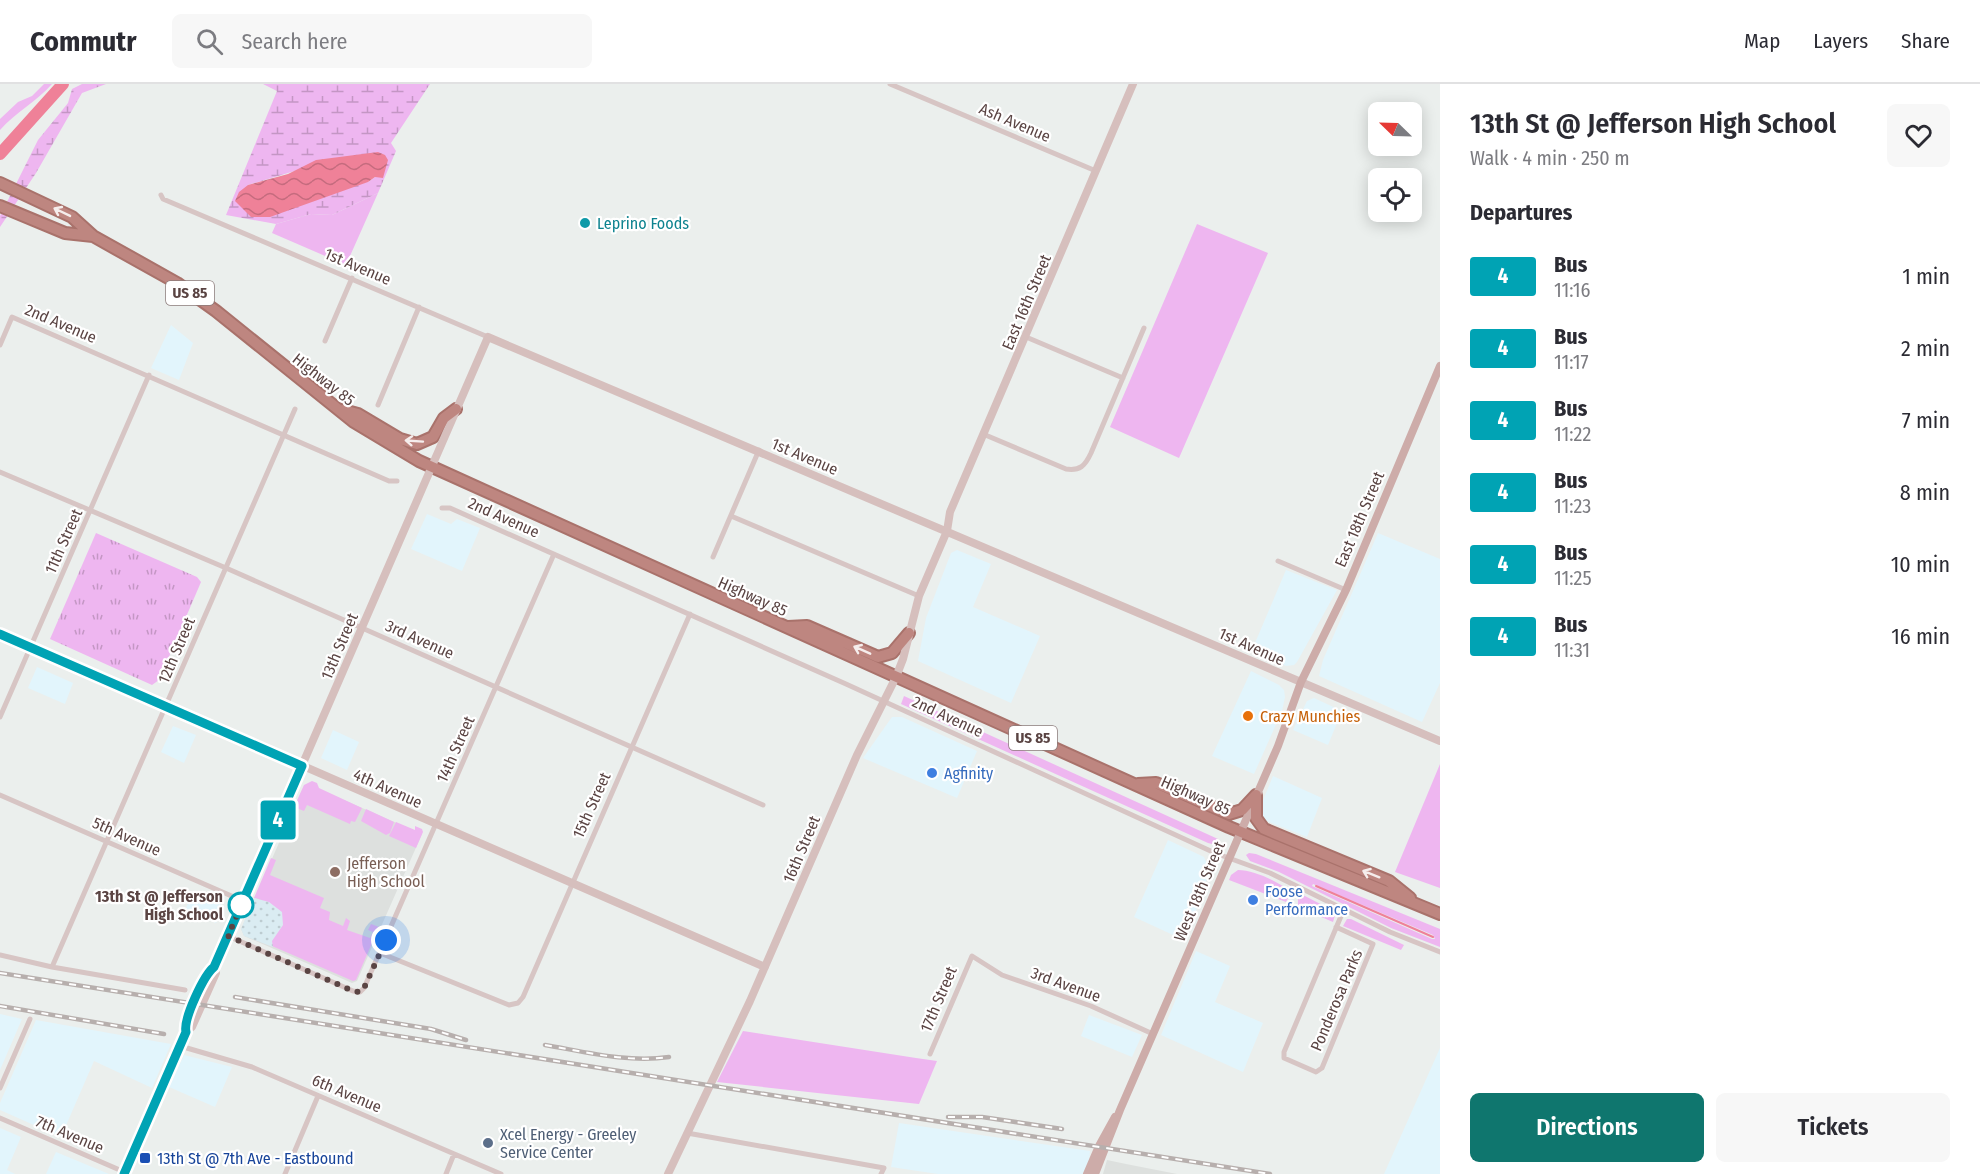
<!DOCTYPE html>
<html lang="en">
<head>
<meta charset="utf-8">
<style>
  :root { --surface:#fff; --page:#f7f7f7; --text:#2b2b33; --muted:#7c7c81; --line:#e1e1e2; --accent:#0f766e }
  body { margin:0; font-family:"Fira Sans Condensed",sans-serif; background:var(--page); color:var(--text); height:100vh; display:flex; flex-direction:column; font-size:22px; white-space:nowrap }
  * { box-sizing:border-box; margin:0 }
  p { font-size:20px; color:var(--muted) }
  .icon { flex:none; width:33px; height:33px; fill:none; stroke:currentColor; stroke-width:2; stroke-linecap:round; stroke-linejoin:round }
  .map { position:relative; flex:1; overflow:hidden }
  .panel { display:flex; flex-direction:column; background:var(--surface); width:540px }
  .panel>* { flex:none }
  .badge { padding:0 12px; border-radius:4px; font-size:21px; line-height:39px }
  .needle { width:39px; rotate:293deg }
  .fabs { position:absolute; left:1368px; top:18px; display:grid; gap:12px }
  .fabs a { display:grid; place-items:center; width:54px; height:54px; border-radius:9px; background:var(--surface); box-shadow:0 3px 15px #0003; font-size:30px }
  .you { position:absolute; width:30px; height:30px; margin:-15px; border:4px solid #fff; border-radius:50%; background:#1a73e8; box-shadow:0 0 0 9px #1a73e833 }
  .map>.badge { position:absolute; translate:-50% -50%; box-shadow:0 0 0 3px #fff }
  h2 { padding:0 30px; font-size:22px; line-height:54px }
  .round { display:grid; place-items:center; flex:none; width:63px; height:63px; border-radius:9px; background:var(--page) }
  .headline { display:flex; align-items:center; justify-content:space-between; height:102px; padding:0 30px }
  h1 { font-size:28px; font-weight:600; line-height:45px }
  .primary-button { display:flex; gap:12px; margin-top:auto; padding:12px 30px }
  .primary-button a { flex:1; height:69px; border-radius:9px; background:var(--accent); color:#fff; font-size:24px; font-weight:600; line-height:69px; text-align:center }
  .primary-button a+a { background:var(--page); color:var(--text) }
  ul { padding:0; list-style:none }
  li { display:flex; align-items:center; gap:18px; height:72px; padding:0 30px }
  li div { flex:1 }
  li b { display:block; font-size:22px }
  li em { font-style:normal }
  li .badge { min-width:66px; font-weight:700; text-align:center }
  header { display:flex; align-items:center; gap:36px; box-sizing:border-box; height:84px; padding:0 30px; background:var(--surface); border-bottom:2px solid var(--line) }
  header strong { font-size:28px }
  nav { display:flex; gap:33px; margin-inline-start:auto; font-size:21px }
  .search { width:420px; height:54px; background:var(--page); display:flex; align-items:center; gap:15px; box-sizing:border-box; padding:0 21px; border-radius:9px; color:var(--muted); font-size:22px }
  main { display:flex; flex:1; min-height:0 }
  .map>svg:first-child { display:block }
  .commercial { fill:#e2f5fc }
  .education { fill:#dde0de }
  .grass { fill:#eeb6f0; fill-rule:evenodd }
  .wetland { fill:url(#wetland-marsh); fill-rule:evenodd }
  .sand { fill:url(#sand-dots) }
  .park { fill:url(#park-tufts) }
  .water { fill:url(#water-waves) }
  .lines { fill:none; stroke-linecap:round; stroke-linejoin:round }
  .stream { stroke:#ef8198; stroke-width:2 }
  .river { stroke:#ef8198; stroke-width:12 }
  .highway-casing { stroke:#a9726b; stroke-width:14 }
  .street { stroke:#d7c5c4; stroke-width:5 }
  .secondary { stroke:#d6bfbd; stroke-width:8 }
  .primary { stroke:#cdaca9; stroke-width:8 }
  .highway { stroke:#be8680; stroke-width:10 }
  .rail-casing { stroke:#b7afad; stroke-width:4.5 }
  .rail { stroke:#fff; stroke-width:2; stroke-dasharray:7; stroke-linecap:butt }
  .oneway { stroke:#f5edec }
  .line-casing { stroke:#fff; stroke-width:14 }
  .line { stroke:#00a3b4; stroke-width:9 }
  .walk { stroke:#5a4443; stroke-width:6; stroke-dasharray:0 10.8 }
  .culture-dot { fill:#0f9aa8; stroke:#fff; stroke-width:2 }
  .food-dot { fill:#e8710a; stroke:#fff; stroke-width:2 }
  .shop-dot { fill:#3f7fe0; stroke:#fff; stroke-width:2 }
  .education-dot { fill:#8d6e63; stroke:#fff; stroke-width:2 }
  .stop-dot { fill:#fff; stroke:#00a3b4; stroke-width:3 }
  .service-dot { fill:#5c6f8a; stroke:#fff; stroke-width:2 }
  .transit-dot { fill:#1a4fb4; stroke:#fff; stroke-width:2 }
  .labels { text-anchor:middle; stroke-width:4.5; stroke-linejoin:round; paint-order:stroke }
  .shield { fill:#fff; stroke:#8c7c7b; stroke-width:1.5 }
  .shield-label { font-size:15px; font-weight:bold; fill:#5a4443 }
  .street-label { font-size:16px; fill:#5a4443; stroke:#fff }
  .culture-label { font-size:16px; fill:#0d838f; stroke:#fff; text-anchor:start }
  .food-label { font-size:16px; fill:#c56008; stroke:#fff; text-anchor:start }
  .shop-label { font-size:16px; fill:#366cbe; stroke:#fff; text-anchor:start }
  .education-label { font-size:16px; fill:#785e54; stroke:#fff; text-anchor:start }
  .stop-label { font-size:16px; font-weight:bold; fill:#5a4443; stroke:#fff; text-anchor:end }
  .service-label { font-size:16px; fill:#4e5e75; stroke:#fff; text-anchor:start }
  .transit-label { font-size:16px; fill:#164399; stroke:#fff; text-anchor:start }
</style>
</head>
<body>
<header>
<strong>Commutr</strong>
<div class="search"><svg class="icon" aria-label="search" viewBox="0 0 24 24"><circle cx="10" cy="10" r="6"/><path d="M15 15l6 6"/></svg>Search here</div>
<nav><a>Map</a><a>Layers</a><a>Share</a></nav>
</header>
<main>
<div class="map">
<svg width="1440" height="1090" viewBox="0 0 1440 1090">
  <defs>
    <pattern id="wetland-marsh" width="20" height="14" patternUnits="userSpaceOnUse" patternTransform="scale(1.5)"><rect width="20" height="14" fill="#eeb6f0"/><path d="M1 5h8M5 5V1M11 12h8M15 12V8" fill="none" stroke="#c496c4"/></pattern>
    <pattern id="sand-dots" width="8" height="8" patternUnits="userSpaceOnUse" patternTransform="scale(1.5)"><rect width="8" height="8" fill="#daecf2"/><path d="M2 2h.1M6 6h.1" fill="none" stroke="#bdccd1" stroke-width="1.8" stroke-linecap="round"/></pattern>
    <pattern id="park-tufts" width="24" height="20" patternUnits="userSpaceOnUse" patternTransform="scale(1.5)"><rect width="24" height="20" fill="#eeb6f0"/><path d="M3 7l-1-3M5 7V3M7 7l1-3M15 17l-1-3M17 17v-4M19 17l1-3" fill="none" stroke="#c496c4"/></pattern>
    <pattern id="water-waves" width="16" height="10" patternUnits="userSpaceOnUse" patternTransform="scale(1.5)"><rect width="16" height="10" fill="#ef8198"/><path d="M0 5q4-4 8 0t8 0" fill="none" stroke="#c56b7e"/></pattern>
  </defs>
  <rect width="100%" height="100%" fill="#ebefed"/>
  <!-- commercial -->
  <path class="commercial" d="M 171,241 L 193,259 L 179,296 L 151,284 Z
    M 427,430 L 451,440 L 457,435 L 480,444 L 462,487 L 411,465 Z
    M 1378,449 L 1440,475 L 1440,599 L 1422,638 L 1319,592 L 1323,576 Z
    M 957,466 L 991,480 L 973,523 L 1040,552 L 1011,619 L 918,577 L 926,534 L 951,469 Z
    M 1286,486 L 1337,506 L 1297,578 L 1294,581 L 1286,582 L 1252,566 Z
    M 37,583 L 73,599 L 65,620 L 28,604 Z
    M 1251,587 L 1279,601 L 1284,606 L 1285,613 L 1282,627 L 1254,690 L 1212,672 Z
    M 1314,614 L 1342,627 L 1328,661 L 1293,646 L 1307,617 Z
    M 892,633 L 902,633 L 977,667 L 957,714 L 863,674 Z
    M 173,642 L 196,651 L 184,679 L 161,668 Z
    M 333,646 L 359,658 L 347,686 L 321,674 Z
    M 1273,692 L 1322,714 L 1307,753 L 1262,735 L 1259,726 Z
    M 1168,756 L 1204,773 L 1209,784 L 1204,807 L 1184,856 L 1134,833 Z
    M 193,808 L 224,822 L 216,839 L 185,826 Z
    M 1196,867 L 1230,882 L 1215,918 L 1263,939 L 1243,988 L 1161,951 Z
    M 0,930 L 22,935 L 0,986 Z
    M 1089,931 L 1142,951 L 1132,973 L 1081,952 Z
    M 36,936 L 171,960 L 152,1004 L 94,977 L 61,1053 L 0,1026 L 0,1019 Z
    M 1440,964 L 1440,1090 L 1384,1090 Z
    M 184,971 L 232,983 L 215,1023 L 169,1003 Z
    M 899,1039 L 1090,1067 L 1089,1077 L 1083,1090 L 938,1090 L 891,1083 Z
    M 0,1044 L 21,1053 L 7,1086 L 15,1090 L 0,1090 Z
    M 56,1068 L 109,1090 L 46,1090 Z"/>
  <!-- education -->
  <path class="education" d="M 307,700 L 422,750 L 357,897 L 352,899 L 244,852 L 241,845 L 304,702 Z
    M 1107,1076 L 1126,1080 L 1177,1090 L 1103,1090 Z"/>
  <!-- grass -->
  <path class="grass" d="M 44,0 L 52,0 C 36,18 16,28 0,46 L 0,35 L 18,18 L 32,12 Z
    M 378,109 L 346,181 L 272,149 L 276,140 L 311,130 L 332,131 Z
    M 1197,140 L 1268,169 L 1179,374 L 1110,343 Z
    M 904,612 L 1218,755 L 1218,758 L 1216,761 L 1208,759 L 901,620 Z
    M 1440,680 L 1440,804 L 1395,788 Z
    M 312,697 L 317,699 L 319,704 L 362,724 L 355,738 L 351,737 L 350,740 L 307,721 L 304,727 L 294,723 L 304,701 Z
    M 366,725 L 394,738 L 390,749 L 386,751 L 361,737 Z
    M 396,738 L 415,746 L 415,742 L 422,745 L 423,748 L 416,764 L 389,752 Z
    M 1249,769 L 1256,770 L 1440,845 L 1440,863 L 1391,844 L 1279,788 L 1250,777 L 1246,771 ZM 1313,800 L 1433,851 L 1435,855 L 1432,855 L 1312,802 Z
    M 271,774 L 276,776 L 270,791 L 324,814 L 320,824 L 330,828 L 329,836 L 343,842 L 346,834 L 350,837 L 347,846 L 370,854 L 373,848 L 368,846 L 371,840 L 379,843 L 356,896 L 353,897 L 272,862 L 259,815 L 254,814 Z
    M 1238,786 C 1254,786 1276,797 1289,806 L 1289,812 L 1286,818 L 1229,796 L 1231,791 Z
    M 1303,811 L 1336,828 L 1333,838 L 1298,823 L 1298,812 Z
    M 1347,835 L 1351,835 L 1404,861 L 1401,866 L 1343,842 Z
    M 743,947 L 916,974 L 937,977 L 919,1020 L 717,998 Z"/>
  <!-- wetland -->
  <path class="wetland" d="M 82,0 L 106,0 L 82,9 L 36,89 L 0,143 L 0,132 L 38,56 L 68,19 L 72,5 Z
    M 263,0 L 430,0 L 391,59 L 396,67 L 378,109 L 332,131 L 311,130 L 276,140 L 226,131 L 277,7 ZM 298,86 L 375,93 L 368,98 L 248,101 Z"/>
  <!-- sand -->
  <path class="sand" d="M 254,814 L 269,818 L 282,828 L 283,841 L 272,857 L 273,863 L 244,852 L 241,845 Z"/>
  <!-- park -->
  <path class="park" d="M 96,449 L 197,493 L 201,498 L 159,596 L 152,601 L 50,555 Z"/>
  <!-- water -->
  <path class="water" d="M 378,68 L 385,71 L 388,76 L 383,94 L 375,93 L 368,98 L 270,133 L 251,133 L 235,117 L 239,108 L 248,101 L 288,90 L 316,76 Z"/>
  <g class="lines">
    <!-- stream -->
    <path class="stream" d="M 1316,802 L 1433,853"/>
    <!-- river -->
    <path class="river" d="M 0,70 L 63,0"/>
    <defs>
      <path id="highway" d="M 0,99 L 72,133 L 93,152 L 177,199 L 216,227 L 354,338 L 419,377 L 1229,743 L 1440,830
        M 0,122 L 65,149 L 93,152
        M 343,326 L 358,330 L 400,355 L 417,360 L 433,353 L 444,334 L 456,325
        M 788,543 L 807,542 L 878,573 L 892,569 L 909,549
        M 1138,700 L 1156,699 L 1229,730 L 1242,726 L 1256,711
        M 1256,711 L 1256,734 L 1264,745 L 1389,797 L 1410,814"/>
    </defs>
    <!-- highway casing -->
    <use href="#highway" class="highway-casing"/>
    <!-- street -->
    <path class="street" d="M 890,0 L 1096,87
      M 161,111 L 163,115 L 488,253
      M 1026,253 L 1123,294
      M 325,257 L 352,194
      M 0,261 L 12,233 L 389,397 L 397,397
      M 378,321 L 419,223
      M 983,350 L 1066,385 C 1080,387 1085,382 1091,369 L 1144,244
      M 0,388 L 226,484 L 763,721
      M 442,424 L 450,424 L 846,600 L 1215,769 L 1270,789 L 1390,848 L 1440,868
      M 731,432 L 919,512
      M 713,473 L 759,366
      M 1278,477 L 1346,506
      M 0,633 L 149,291
      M 0,711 L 243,817
      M 1336,843 L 1373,860 L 1322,984 L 1316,988 L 1284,974 L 1284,968 L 1344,825
      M 228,852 L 353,907 L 360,908 L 364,904 L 554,470
      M 380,869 L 509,921 L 518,919 L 523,913 L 690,530
      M 0,871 L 52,883 L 185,906
      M 52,883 L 295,325
      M 180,962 L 252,983 L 501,1090
      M 930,970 L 972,872 L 1002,891 L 1091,922 L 1153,950
      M 0,1004 L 30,935
      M 0,1034 L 129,1090
      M 687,1049 L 884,1084 L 881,1090
      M 285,1090 L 318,1012
      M 446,1090 L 454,1070"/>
    <!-- secondary -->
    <path class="secondary" d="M 0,550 L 765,883
      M 186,948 C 183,937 200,899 207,889 C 209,887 212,884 215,883
      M 124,1090 L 186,948 L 192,943 L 216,889 L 215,883 L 218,875 L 488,253 L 1440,657
      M 668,1090 L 750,917 L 857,671 L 896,593 L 903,575 L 919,512 L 947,447 L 950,428 L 1133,0"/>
    <!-- primary -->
    <path class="primary" d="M 1087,1090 L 1099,1062 L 1115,1033
      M 1095,1090 L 1120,1026 L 1278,662 L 1301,598 L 1346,506 L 1440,282"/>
    <!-- highway -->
    <use href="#highway" class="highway"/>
    <defs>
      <path id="rail" d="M 0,889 L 1270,1090
        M 235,913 L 431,945 L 466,956
        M 0,922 L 164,950
        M 545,961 C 586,968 628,979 669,973
        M 948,1033 L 982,1033 L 1062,1045"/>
    </defs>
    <!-- rail casing -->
    <use href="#rail" class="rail-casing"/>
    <!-- rail -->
    <use href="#rail" class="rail"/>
  </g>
  <!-- one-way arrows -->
  <defs><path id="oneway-shaft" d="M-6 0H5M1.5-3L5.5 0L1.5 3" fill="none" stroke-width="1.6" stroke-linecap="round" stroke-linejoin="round" transform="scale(1.5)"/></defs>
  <g class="oneway">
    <use href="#oneway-shaft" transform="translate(62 128) rotate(-154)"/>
    <use href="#oneway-shaft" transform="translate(414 357) rotate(-176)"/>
    <use href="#oneway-shaft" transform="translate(862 566) rotate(-156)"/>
    <use href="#oneway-shaft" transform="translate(1371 790) rotate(-158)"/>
  </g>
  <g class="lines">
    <defs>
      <path id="line" d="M 0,550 L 302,682 L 214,883 C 204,891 183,935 186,948 L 124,1090"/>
    </defs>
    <!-- line casing -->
    <use href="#line" class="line-casing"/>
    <!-- line -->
    <use href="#line" class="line"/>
    <!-- walk -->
    <path class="walk" d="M 241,821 L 243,817 L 228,852 L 353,907 L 360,908 L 364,904 L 386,856"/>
  </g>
  <!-- markers -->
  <circle class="culture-dot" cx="585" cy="139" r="6"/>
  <circle class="food-dot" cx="1248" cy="632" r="6"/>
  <g class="shop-dot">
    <circle cx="932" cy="689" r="6"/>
    <circle cx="1253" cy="816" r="6"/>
  </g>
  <circle class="education-dot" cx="335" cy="788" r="6"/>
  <circle class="stop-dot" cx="241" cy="821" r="12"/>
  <circle class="service-dot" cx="488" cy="1059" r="6"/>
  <rect class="transit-dot" x="139" y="1068" width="12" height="12" rx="3"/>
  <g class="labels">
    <!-- shield labels -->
    <g class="shield">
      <rect x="166" y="197" width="48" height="24" rx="4.5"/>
      <rect x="1009" y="642" width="48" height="24" rx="4.5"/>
    </g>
    <g class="shield-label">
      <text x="190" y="214">US 85</text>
      <text x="1033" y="659">US 85</text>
    </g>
    <!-- street labels -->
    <g class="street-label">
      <text transform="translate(1015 38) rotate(23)" y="6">Ash Avenue</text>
      <text transform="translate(358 182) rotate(23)" y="6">1st Avenue</text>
      <text transform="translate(1026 218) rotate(-67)" y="6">East 16th Street</text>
      <text transform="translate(61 239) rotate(23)" y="6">2nd Avenue</text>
      <text transform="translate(324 295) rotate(38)" y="6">Highway 85</text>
      <text transform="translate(805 372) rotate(23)" y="6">1st Avenue</text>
      <text transform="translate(504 433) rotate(24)" y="6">2nd Avenue</text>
      <text transform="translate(1359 435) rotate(-67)" y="6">East 18th Street</text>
      <text transform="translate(63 457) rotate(-66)" y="6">11th Street</text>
      <text transform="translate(753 512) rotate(24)" y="6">Highway 85</text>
      <text transform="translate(420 555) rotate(24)" y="6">3rd Avenue</text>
      <text transform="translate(339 562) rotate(-67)" y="6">13th Street</text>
      <text transform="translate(1252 562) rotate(24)" y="6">1st Avenue</text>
      <text transform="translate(176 566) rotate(-67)" y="6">12th Street</text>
      <text transform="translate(948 632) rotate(25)" y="6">2nd Avenue</text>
      <text transform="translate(455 665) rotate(-66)" y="6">14th Street</text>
      <text transform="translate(388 704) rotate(24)" y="6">4th Avenue</text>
      <text transform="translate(1196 711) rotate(24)" y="6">Highway 85</text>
      <text transform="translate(591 721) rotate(-66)" y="6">15th Street</text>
      <text transform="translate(127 752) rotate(24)" y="6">5th Avenue</text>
      <text transform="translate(801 765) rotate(-67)" y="6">16th Street</text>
      <text transform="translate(1199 807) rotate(-67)" y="6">West 18th Street</text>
      <text transform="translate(1066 900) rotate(20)" y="6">3rd Avenue</text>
      <text transform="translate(938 915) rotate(-67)" y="6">17th Street</text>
      <text transform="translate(1336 916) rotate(-67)" y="6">Ponderosa Parks</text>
      <text transform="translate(347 1009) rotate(23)" y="6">6th Avenue</text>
      <text transform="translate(70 1050) rotate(23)" y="6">7th Avenue</text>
    </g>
    <!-- culture labels -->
    <g class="culture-label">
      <text x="597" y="145">Leprino Foods</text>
    </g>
    <!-- food labels -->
    <g class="food-label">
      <text x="1260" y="638">Crazy Munchies</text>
    </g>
    <!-- shop labels -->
    <g class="shop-label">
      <text x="944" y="695">Agfinity</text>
      <text x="1265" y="813">Foose<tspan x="1265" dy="18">Performance</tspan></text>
    </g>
    <!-- education labels -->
    <g class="education-label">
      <text x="347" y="785">Jefferson<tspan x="347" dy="18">High School</tspan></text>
    </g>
    <!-- stop labels -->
    <g class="stop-label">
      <text x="223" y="818">13th St @ Jefferson<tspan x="223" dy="18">High School</tspan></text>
    </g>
    <!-- service labels -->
    <g class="service-label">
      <text x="500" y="1056">Xcel Energy - Greeley<tspan x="500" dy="18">Service Center</tspan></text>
    </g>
    <!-- transit labels -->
    <g class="transit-label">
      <text x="157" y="1080">13th St @ 7th Ave - Eastbound</text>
    </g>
  </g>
</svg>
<div class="fabs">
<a><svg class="needle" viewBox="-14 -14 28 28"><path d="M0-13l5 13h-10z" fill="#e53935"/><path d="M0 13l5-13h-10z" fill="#7c7c81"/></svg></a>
<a><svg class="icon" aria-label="locate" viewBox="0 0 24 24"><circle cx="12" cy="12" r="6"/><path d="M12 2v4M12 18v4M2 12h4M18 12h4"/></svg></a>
</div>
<div class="you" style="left:386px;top:856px"></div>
<b class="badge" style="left:278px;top:736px;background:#00a3b4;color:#fff">4</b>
</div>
<section class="panel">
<div class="headline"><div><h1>13th St @ Jefferson High School</h1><p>Walk · 4 min · 250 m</p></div><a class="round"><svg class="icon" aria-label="heart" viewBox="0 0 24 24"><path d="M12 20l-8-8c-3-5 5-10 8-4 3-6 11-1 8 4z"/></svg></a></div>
<h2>Departures</h2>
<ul>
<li><span class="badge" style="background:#00a3b4;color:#fff">4</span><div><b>Bus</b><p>11:16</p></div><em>1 min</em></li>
<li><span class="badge" style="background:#00a3b4;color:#fff">4</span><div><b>Bus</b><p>11:17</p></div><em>2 min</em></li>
<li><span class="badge" style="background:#00a3b4;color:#fff">4</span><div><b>Bus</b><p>11:22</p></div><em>7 min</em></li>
<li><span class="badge" style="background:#00a3b4;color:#fff">4</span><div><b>Bus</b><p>11:23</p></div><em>8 min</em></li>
<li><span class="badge" style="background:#00a3b4;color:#fff">4</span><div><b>Bus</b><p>11:25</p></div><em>10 min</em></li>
<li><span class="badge" style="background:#00a3b4;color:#fff">4</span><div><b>Bus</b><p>11:31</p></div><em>16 min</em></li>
</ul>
<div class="primary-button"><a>Directions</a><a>Tickets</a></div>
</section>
</main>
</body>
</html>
